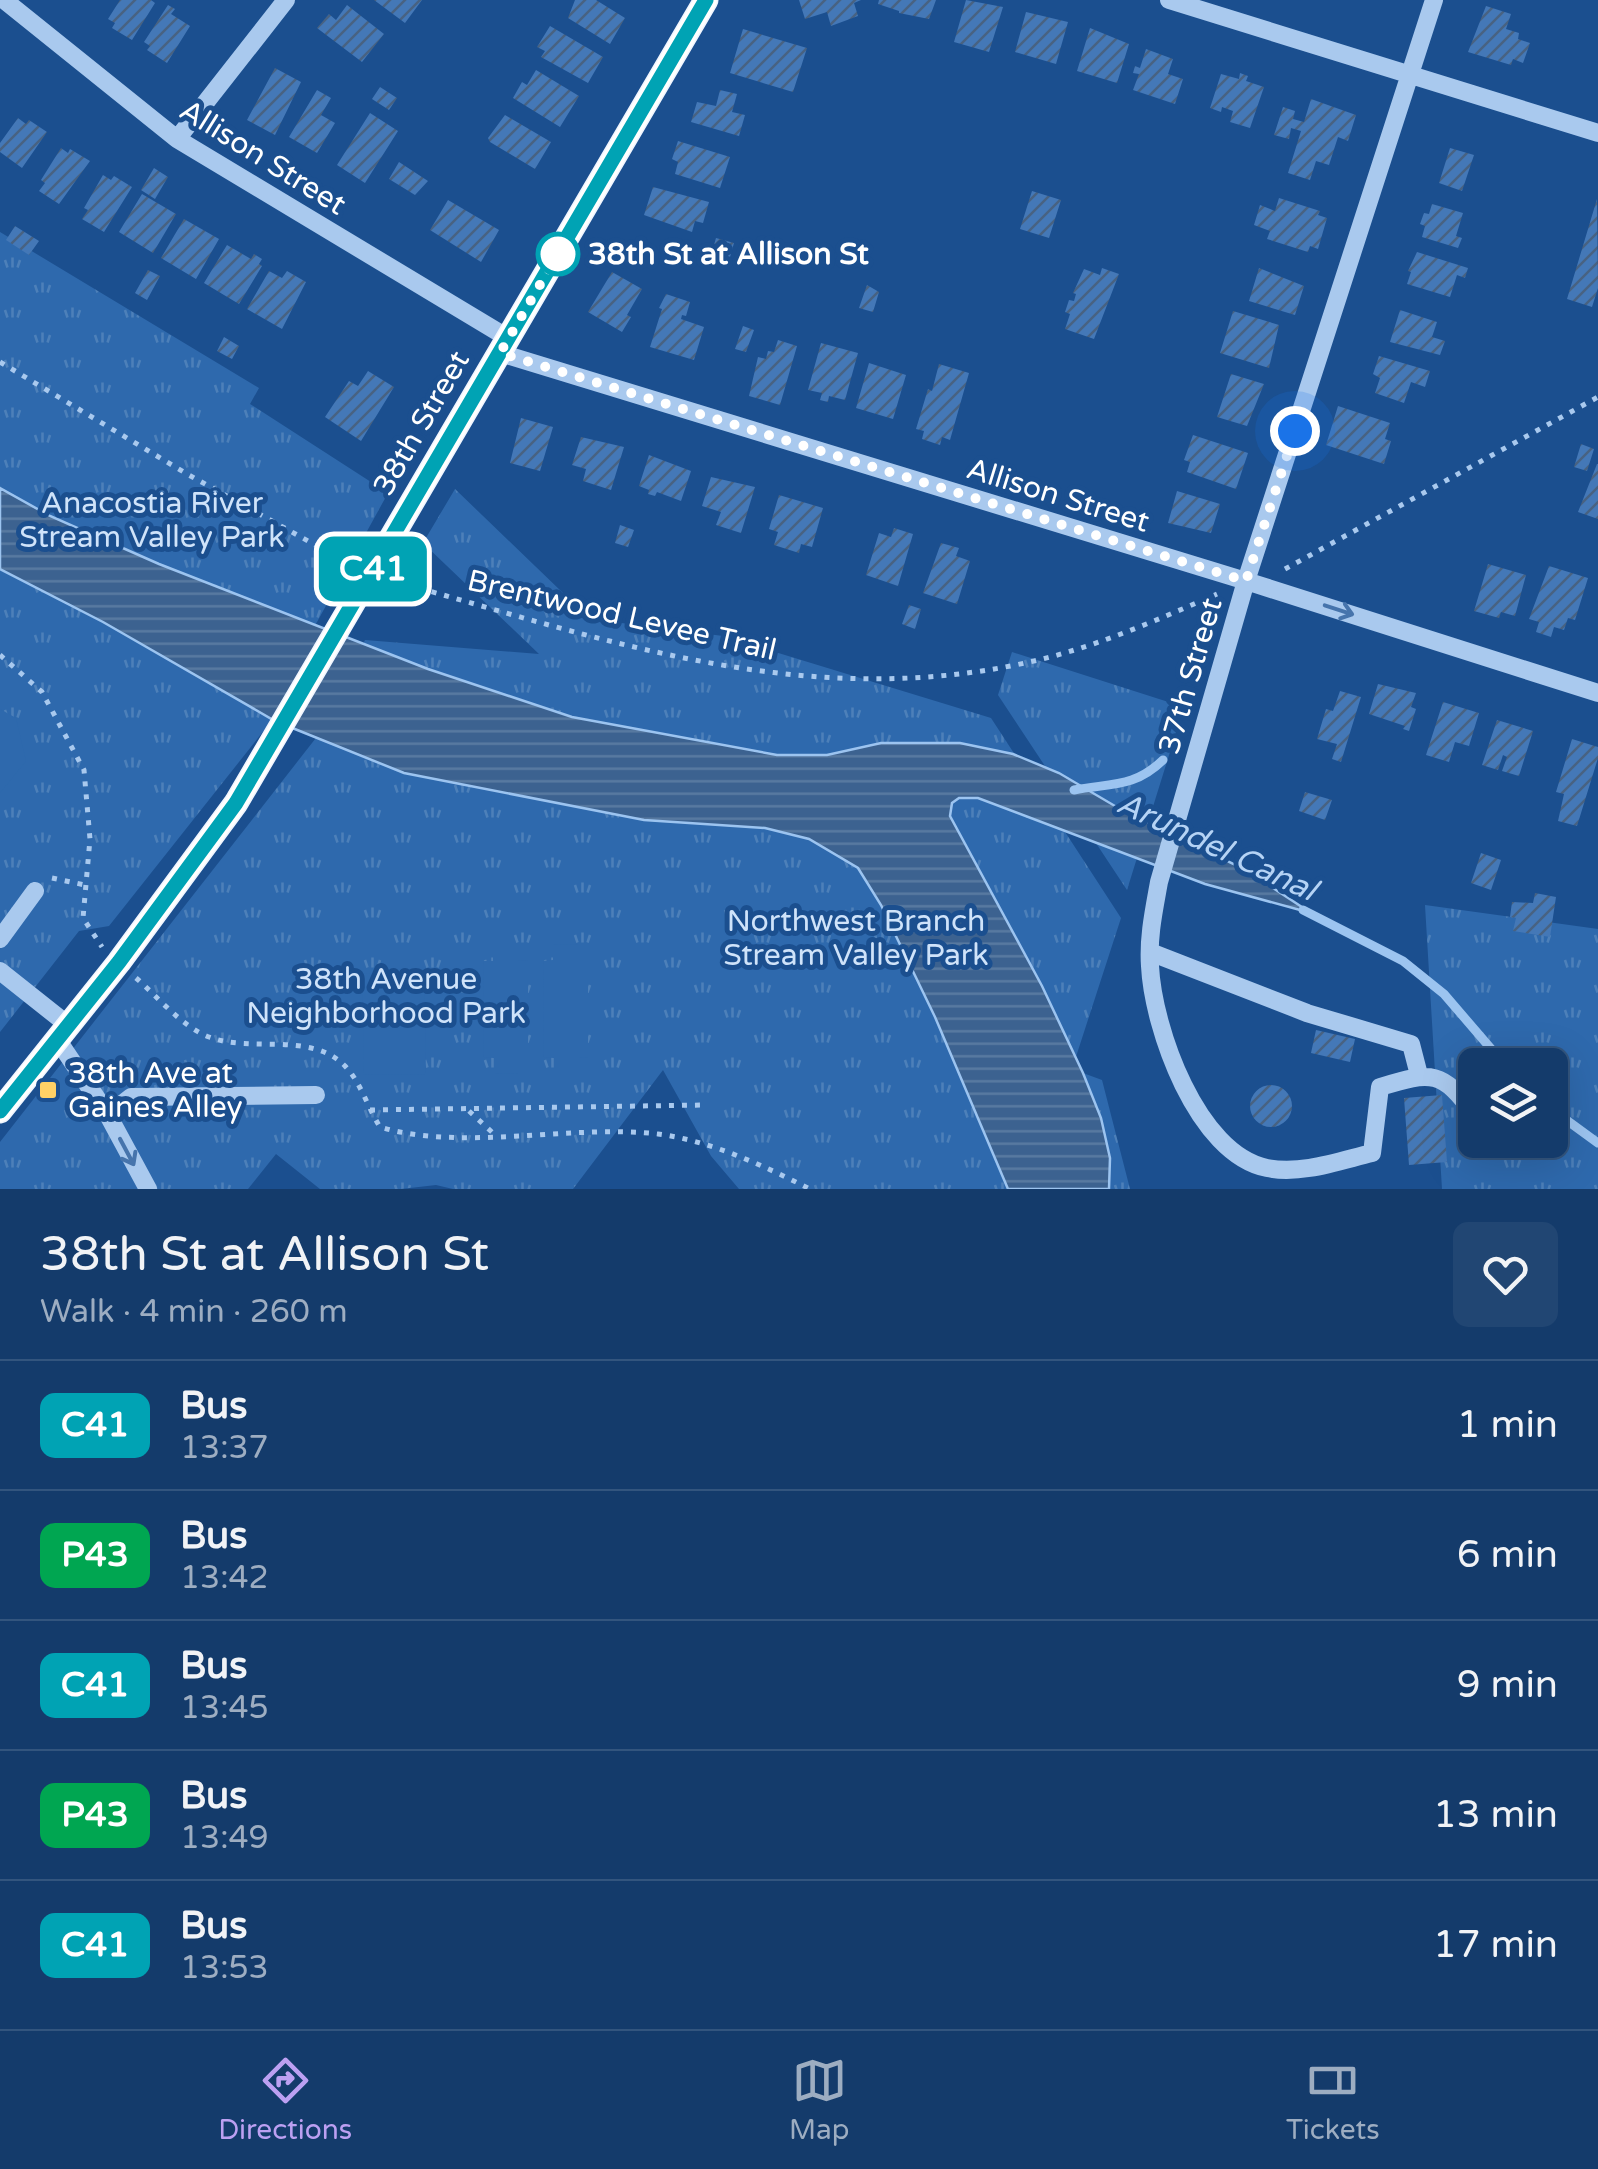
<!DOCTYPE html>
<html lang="en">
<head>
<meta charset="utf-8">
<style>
  :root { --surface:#143b6b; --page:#214673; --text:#f1f3f6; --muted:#9dadc1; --line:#33557e; --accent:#bca0f2 }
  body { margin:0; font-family:"Varela Round",sans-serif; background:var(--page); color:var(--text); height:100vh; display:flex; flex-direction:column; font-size:38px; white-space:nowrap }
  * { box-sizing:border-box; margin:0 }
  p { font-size:32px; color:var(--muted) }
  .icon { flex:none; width:55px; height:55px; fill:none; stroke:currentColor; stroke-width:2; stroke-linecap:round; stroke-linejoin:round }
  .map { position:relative; height:1189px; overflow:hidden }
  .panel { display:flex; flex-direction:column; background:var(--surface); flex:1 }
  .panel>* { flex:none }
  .badge { padding:0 20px; border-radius:15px; font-size:35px; line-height:65px }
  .controls { position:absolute; left:1458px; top:1048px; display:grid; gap:20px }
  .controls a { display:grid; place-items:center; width:110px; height:110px; border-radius:15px; background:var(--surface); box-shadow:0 10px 40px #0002,0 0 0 2px var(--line); font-size:50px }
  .you { position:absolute; width:50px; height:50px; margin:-25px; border:8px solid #fff; border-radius:50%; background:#1a73e8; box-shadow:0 0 0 15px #1a73e833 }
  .map>.badge { position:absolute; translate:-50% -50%; box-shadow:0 0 0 5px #fff }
  .round { display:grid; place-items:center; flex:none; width:105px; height:105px; border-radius:15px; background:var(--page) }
  .summary { display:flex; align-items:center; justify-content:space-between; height:170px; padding:0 40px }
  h1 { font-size:48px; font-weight:600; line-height:75px }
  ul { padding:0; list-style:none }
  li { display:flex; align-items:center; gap:30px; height:130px; padding:0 40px; border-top:2px solid var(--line) }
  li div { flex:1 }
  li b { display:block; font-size:38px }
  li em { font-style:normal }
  li .badge { min-width:110px; font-weight:700; text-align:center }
  .tab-bar { display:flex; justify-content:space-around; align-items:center; height:140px; border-top:2px solid var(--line); background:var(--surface); font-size:28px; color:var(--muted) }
  .tab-bar a { display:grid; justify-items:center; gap:5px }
  .tab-bar .active { color:var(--accent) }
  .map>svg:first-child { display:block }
  .park { fill:url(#park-tufts); fill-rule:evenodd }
  .pitch { fill:#2e69ad }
  .water { fill:url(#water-rules); stroke:#9cc4f0; stroke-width:2.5 }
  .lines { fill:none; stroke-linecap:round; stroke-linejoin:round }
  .stream { stroke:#9cc4f0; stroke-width:9 }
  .building { fill:url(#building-hatch) }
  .path { stroke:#a9c9ee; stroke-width:5; stroke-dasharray:5 8; stroke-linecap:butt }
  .minor { stroke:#a9c9ee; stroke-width:18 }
  .major { stroke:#f0f6ff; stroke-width:25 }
  .oneway { stroke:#4674ac }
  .line-casing { stroke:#fff; stroke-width:22 }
  .line { stroke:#00a3b4; stroke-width:15 }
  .walk { stroke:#fff; stroke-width:10; stroke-dasharray:0 18 }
  .stop-dot { fill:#fff; stroke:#00a3b4; stroke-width:5 }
  .poi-dot { fill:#ffd166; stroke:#1b4f8f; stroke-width:4 }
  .labels { text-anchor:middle; stroke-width:10; stroke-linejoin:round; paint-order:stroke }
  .street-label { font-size:30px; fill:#fff; stroke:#1b4f8f }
  .stop-label { font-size:30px; font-weight:bold; fill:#fff; stroke:#1b4f8f; text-anchor:start }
  .park-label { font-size:30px; fill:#cfe3fa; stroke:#1b4f8f }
  .poi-label { font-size:30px; fill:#fff; stroke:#1b4f8f; text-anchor:start }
  .water-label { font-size:32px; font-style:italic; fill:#b5d3f5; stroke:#1b4f8f }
</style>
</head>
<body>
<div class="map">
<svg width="1598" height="1189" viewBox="0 0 1598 1189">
  <defs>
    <pattern id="park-tufts" width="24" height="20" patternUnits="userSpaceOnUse" patternTransform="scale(2.5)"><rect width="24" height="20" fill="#2e69ad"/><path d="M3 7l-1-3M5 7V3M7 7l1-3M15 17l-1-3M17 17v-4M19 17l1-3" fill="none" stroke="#4d80b9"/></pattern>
    <pattern id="water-rules" width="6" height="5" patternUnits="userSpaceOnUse" patternTransform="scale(2.5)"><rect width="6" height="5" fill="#3c6290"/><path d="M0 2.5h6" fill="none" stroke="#597aa1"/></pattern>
    <pattern id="building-hatch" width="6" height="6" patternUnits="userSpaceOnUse" patternTransform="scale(2.5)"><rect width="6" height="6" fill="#4478b7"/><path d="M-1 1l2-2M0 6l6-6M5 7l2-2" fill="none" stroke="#486282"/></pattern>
  </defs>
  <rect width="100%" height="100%" fill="#1b4f8f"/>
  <!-- park -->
  <path class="park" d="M 0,232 L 259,388 L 250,404 L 388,493 L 268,711 L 277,714 L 109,926 L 79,931 L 0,1032 Z
    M 455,489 L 590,619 L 723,636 L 991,718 L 1121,918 L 1072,1069 L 1102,1080 L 1130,1189 L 739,1189 L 711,1156 L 663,1070 L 573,1189 L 453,1189 L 436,1185 L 401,1189 L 320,1189 L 276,1154 L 248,1189 L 0,1189 L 0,1142 L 330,720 L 365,640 L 539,654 L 423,543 Z
    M 1012,652 L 1184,707 L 1127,890 L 998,695 Z
    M 1425,905 L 1598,929 L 1598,1189 L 1442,1189 ZM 1475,1065 L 1550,1065 L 1550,1140 L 1475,1140 Z"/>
  <!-- pitch -->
  <path class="pitch" d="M 0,709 L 16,718 L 26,761 L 0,793 Z
    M 578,944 L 578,960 L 588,960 L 588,1057 L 579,1058 L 579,1073 L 554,1073 L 554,1058 L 544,1057 L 543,961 L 553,960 L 553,945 Z
    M 493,945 L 518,945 L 518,960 L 528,961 L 528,1058 L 519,1058 L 519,1073 L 494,1074 L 494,1058 L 484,1057 L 483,961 L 493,961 Z
    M 424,973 L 426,1074 L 364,1075 L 362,974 Z"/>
  <!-- water -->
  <path class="water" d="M 0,488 L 50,516 L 159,564 L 428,669 L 572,717 L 777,755 L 827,755 L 881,743 L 960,743 L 1013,754 L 1059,773 L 1120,809 L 1246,870 L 1311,913 L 1205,884 L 978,798 L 959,798 L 952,803 L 950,816 L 1042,986 L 1083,1073 L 1101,1118 L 1110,1158 L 1109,1189 L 1008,1189 L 935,1017 L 881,905 L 858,868 L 809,839 L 765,828 L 644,820 L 404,773 L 275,721 L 103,622 L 0,569 Z"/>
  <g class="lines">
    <!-- stream -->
    <path class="stream" d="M 1074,790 C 1111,783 1134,788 1163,760
      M 1303,910 L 1403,961 L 1444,994 L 1505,1065
      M 1550,1108 L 1598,1143"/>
  </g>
  <!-- building -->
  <path class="building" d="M 120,0 L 151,0 L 155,3 L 132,40 L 112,28 L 115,23 L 108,19 Z
    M 374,0 L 422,0 L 405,23 Z
    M 575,0 L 596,0 L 625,18 L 610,44 L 568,18 Z
    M 799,0 L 861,0 L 854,3 L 858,16 L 831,26 L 827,12 L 805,19 Z
    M 879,0 L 936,0 L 929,19 L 899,13 L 899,11 L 878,4 Z
    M 966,0 L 1003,7 L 989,52 L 954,42 Z
    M 168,5 L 175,9 L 171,14 L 190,26 L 167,63 L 147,50 L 150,46 L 144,42 Z
    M 347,5 L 384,34 L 362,62 L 317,28 L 329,14 L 336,20 Z
    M 1486,6 L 1511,14 L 1506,29 L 1519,33 L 1518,39 L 1530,43 L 1523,63 L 1513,59 L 1511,65 L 1468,52 Z
    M 1026,12 L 1068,22 L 1056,64 L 1015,52 Z
    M 550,26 L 603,57 L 588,83 L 541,57 L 545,51 L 537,47 Z
    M 1090,28 L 1129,44 L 1117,83 L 1077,71 Z
    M 743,29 L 807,48 L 793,92 L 730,73 Z
    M 1146,49 L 1173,59 L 1168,74 L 1183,79 L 1175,104 L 1133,90 L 1139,74 L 1133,73 L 1135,66 L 1140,68 Z
    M 275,68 L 301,82 L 275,135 L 247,120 Z
    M 536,70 L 579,96 L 560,127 L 513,98 L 522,82 L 527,85 Z
    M 1240,73 L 1248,76 L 1246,81 L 1264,87 L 1250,128 L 1230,122 L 1233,111 L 1222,107 L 1221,112 L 1210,108 L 1221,74 L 1239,79 Z
    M 380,87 L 397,98 L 389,110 L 372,99 Z
    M 317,90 L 331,98 L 321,115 L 335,123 L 317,153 L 289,137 Z
    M 720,90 L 737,94 L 732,112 L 745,115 L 739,136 L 691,122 L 697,102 L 716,106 Z
    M 1311,99 L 1356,115 L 1348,141 L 1338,137 L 1329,165 L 1316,161 L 1310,180 L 1288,173 L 1301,131 L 1291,128 L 1289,139 L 1274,135 L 1283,107 L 1295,111 L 1293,119 L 1304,122 Z
    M 370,113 L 398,131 L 365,183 L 337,165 Z
    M 505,115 L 551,142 L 535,169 L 490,142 L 488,138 Z
    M 18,118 L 26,124 L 29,120 L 47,132 L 22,168 L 0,152 L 0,143 Z
    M 678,141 L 730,157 L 720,188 L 675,174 L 678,162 L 672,159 Z
    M 61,148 L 68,153 L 70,149 L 90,161 L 59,204 L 39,191 L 45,183 L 41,180 Z
    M 1450,148 L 1474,155 L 1462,191 L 1439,183 Z
    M 399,162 L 428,181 L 415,195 L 389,179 Z
    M 154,168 L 168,177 L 155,199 L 141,190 Z
    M 103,175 L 111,180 L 114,176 L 132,187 L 104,232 L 82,219 L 88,210 L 84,208 Z
    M 653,187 L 709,202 L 703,223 L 695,221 L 692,232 L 644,215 Z
    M 1032,191 L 1061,200 L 1049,238 L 1020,229 Z
    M 142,194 L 176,214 L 153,253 L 119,232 Z
    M 1279,198 L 1320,211 L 1318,215 L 1327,218 L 1318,249 L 1310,246 L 1308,252 L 1267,239 L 1270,231 L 1254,225 L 1260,205 L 1275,211 Z
    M 1597,199 L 1598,288 L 1592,307 L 1567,299 Z
    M 448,200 L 499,230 L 481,262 L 430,230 Z
    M 1432,204 L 1463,213 L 1456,236 L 1462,238 L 1458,248 L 1422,237 L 1425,226 L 1420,224 L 1424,213 L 1429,214 Z
    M 184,219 L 219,239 L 196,279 L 161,258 Z
    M 15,226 L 39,241 L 29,255 L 6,240 Z
    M 716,238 L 734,243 L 728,264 L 710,259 Z
    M 227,245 L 251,259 L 254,254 L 262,259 L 259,264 L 262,266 L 239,304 L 204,283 Z
    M 1417,252 L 1468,268 L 1465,278 L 1457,275 L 1450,297 L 1407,284 L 1411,272 L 1408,271 Z
    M 1102,268 L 1119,274 L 1094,339 L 1065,329 L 1070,314 L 1065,312 L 1069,300 L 1074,301 L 1076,294 L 1073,293 L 1084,269 L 1100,275 Z
    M 1259,268 L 1304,286 L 1295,315 L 1249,301 Z
    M 148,270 L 160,276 L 147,300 L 135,293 Z
    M 269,271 L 282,278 L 287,271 L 306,282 L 282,329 L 247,309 Z
    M 612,272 L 642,289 L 627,315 L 631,317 L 622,332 L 588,312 Z
    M 867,285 L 879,292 L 873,312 L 859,308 Z
    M 666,294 L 690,302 L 686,316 L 682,315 L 681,319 L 704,327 L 694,360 L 650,347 L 662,309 L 659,308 Z
    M 1400,310 L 1437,322 L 1432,337 L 1445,341 L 1440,355 L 1390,342 Z
    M 1233,311 L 1279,325 L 1269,368 L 1220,353 Z
    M 743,326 L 754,330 L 746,352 L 735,349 Z
    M 224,337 L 239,346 L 232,359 L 217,351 Z
    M 778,340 L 797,346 L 780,405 L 749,396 L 758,357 L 766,359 L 768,351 L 774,352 Z
    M 821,343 L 858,353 L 845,400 L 829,396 L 828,402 L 820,400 L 822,393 L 808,390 Z
    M 1379,356 L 1430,371 L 1425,387 L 1411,382 L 1404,403 L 1375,393 L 1380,378 L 1373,374 Z
    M 869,363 L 906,375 L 893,419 L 856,408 Z
    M 939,364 L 969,373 L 950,440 L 942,437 L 940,445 L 922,439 L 924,431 L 916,429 L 928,389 L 932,391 Z
    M 368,371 L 394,387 L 361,441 L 325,417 L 349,381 L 358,386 Z
    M 1231,374 L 1264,384 L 1247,426 L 1217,417 Z
    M 1338,406 L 1390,423 L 1385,439 L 1391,441 L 1384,464 L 1326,445 Z
    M 521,418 L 553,427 L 540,471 L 510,463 Z
    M 1193,435 L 1248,453 L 1236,489 L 1187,472 L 1190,462 L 1184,460 Z
    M 581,437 L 624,447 L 611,490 L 583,481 L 586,469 L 572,465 Z
    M 1581,444 L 1594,449 L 1587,471 L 1574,467 Z
    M 649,455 L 691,471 L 681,501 L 657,492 L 655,496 L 648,494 L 649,490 L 639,486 Z
    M 1597,464 L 1598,464 L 1598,519 L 1578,512 Z
    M 711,477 L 755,487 L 741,533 L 716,525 L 721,512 L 702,506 Z
    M 1177,491 L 1220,504 L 1211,533 L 1168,523 Z
    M 779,495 L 823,508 L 812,547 L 801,544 L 799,553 L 774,545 L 778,532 L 769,529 Z
    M 620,525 L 634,530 L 628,547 L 615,543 Z
    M 894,528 L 913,534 L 898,586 L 866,575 L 879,533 L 891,537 Z
    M 941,543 L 959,548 L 956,556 L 970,561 L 957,604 L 923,593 Z
    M 1488,564 L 1526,575 L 1515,616 L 1501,612 L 1499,618 L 1474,611 Z
    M 1549,566 L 1588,578 L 1575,620 L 1568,618 L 1564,630 L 1554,627 L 1551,637 L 1536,632 L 1539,622 L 1529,619 Z
    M 909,605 L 921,609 L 915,629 L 902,624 Z
    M 1378,684 L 1416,693 L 1411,707 L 1416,709 L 1409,731 L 1403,729 L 1405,726 L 1369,714 Z
    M 1340,691 L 1361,697 L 1341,762 L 1332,759 L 1337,744 L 1317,739 L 1326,709 L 1333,711 Z
    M 1443,702 L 1479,713 L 1469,746 L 1455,742 L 1449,762 L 1426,755 Z
    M 1497,720 L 1533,731 L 1519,776 L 1502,771 L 1507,757 L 1503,755 L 1498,770 L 1482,765 Z
    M 1572,739 L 1598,747 L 1598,758 L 1577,826 L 1558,821 L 1564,794 L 1556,792 Z
    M 1305,792 L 1332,800 L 1325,820 L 1299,811 Z
    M 1481,853 L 1501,860 L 1491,890 L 1471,883 Z
    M 1535,893 L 1556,897 L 1550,937 L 1513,931 L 1516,918 L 1510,917 L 1512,902 L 1533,903 Z
    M 1316,1030 L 1355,1039 L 1350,1062 L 1311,1053 Z
    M1250 1106a21 21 0 1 1 42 0a21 21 0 1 1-42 0Z
    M 1442,1095 L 1447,1162 L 1409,1165 L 1404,1098 Z"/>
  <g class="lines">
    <!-- path -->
    <path class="path" d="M 0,362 L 187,474 L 346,562
      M 1285,569 L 1598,397
      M 394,581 C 605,640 804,711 1025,663 C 1091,649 1155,621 1217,594
      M 0,655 L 42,692 L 84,770 L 90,839 L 83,918 L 102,947
      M 52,878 L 85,885
      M 136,978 C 157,996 182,1027 209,1037 C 249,1053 311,1031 345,1066 C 360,1081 368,1108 380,1127 C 463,1152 570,1124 658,1134 C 711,1141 762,1165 810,1189
      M 370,1110 L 706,1105
      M 469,1111 L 494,1134"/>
    <!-- minor -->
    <path class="minor" d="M 4,0 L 177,139 L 508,338
      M 1169,0 L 1598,133
      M 1434,0 L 1246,581 L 1159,882 C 1154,910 1148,937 1150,966 C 1153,1028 1197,1154 1267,1168 C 1301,1175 1339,1161 1372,1153 L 1380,1087 C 1432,1071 1442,1070 1475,1115
      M 177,139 L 286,0
      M 500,353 L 1246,581 L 1598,693
      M 0,939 L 35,891
      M 1150,952 L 1307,1013 L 1411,1044 L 1419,1075
      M 0,971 L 68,1025
      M 57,1039 L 108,1115 L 148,1189
      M 108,1115 L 131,1097 L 316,1095"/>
    <!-- major -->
    <path class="major" d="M 0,1111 L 119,962 L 236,803 L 706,0"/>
  </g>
  <!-- one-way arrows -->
  <defs><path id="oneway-shaft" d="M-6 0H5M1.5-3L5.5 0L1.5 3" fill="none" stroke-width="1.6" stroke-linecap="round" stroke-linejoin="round" transform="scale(2.5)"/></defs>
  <g class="oneway">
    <use href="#oneway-shaft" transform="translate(1339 610) rotate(18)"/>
    <use href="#oneway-shaft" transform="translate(127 1152) rotate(62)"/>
  </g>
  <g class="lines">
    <defs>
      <path id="line" d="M 0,1111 L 119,962 L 236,803 L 706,0"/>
    </defs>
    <!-- line casing -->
    <use href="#line" class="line-casing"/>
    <!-- line -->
    <use href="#line" class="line"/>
    <!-- walk -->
    <path class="walk" d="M 558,254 L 500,353 L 1246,581 L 1295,431"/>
  </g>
  <!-- markers -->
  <circle class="stop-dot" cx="558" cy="254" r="20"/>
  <rect class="poi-dot" x="38" y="1080" width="20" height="20" rx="5"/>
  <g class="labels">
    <!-- street labels -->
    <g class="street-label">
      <text transform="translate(263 157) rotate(32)" y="10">Allison Street</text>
      <text transform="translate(421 423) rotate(-60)" y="10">38th Street</text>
      <text transform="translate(1058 495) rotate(17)" y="10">Allison Street</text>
      <text transform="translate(622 615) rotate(13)" y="10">Brentwood Levee Trail</text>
      <text transform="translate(1190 676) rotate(-74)" y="10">37th Street</text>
    </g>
    <!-- stop labels -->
    <g class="stop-label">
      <text x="588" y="264">38th St at Allison St</text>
    </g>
    <!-- park labels -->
    <g class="park-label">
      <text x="152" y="513">Anacostia River<tspan x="152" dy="34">Stream Valley Park</tspan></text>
      <text x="856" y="931">Northwest Branch<tspan x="856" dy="34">Stream Valley Park</tspan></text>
      <text x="386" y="989">38th Avenue<tspan x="386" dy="34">Neighborhood Park</tspan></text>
    </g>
    <!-- poi labels -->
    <g class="poi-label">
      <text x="68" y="1083">38th Ave at<tspan x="68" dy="34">Gaines Alley</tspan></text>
    </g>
    <!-- water labels -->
    <g class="water-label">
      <text transform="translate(1217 846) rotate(25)" y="11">Arundel Canal</text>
    </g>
  </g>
</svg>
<div class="controls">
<a><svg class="icon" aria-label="layers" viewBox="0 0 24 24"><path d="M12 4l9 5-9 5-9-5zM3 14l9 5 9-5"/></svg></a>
</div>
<div class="you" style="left:1295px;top:431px"></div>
<b class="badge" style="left:373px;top:569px;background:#00a3b4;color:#fff">C41</b>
</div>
<section class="panel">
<div class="summary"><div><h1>38th St at Allison St</h1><p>Walk · 4 min · 260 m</p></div><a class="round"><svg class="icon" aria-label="heart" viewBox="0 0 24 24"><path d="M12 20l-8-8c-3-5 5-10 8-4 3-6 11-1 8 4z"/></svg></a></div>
<ul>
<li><span class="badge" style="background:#00a3b4;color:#fff">C41</span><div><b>Bus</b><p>13:37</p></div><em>1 min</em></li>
<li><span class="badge" style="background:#00a651;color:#fff">P43</span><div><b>Bus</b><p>13:42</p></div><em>6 min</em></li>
<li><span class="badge" style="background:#00a3b4;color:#fff">C41</span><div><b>Bus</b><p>13:45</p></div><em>9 min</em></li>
<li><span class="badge" style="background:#00a651;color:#fff">P43</span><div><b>Bus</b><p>13:49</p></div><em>13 min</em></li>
<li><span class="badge" style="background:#00a3b4;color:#fff">C41</span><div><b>Bus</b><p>13:53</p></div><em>17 min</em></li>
</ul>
</section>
<nav class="tab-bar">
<a class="active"><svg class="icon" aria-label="directions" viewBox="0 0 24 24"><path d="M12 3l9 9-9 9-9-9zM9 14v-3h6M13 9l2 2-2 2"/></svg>Directions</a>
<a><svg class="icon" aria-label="map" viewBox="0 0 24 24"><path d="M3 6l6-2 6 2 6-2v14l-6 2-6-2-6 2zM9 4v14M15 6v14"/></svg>Map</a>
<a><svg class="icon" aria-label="tickets" viewBox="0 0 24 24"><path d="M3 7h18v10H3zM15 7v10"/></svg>Tickets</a>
</nav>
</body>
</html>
